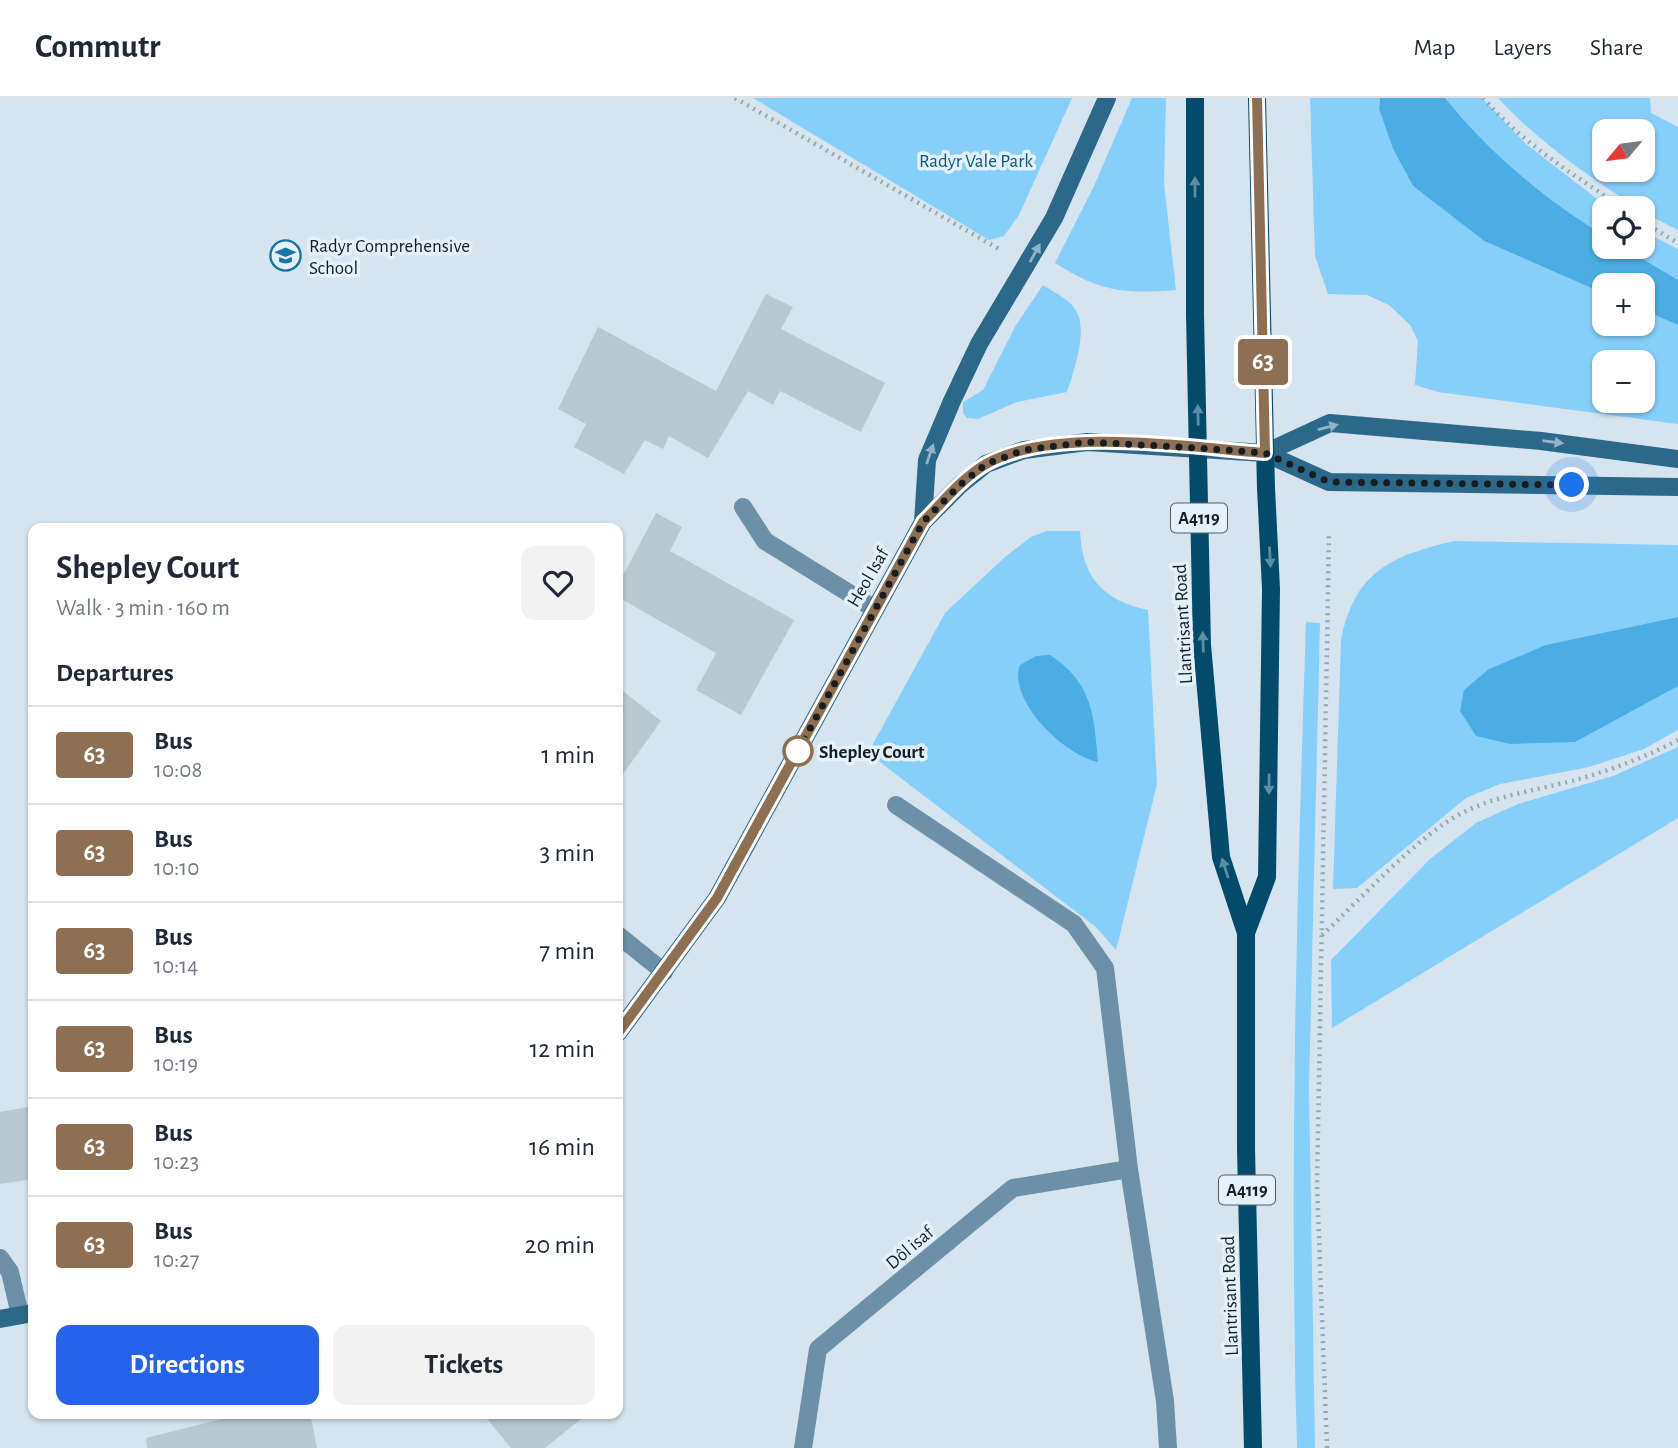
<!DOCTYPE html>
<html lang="en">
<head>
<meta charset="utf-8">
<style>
  :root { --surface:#fff; --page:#f2f2f3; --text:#1f2937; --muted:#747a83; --line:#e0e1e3; --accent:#2563eb }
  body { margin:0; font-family:"Alegreya Sans",sans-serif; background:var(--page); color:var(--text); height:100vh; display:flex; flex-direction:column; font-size:26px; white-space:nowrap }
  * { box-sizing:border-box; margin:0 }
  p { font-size:23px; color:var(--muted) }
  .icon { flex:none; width:38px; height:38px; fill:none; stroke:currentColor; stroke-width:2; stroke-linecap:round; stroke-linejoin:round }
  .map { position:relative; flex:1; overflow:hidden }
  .panel { position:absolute; left:28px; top:425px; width:595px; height:896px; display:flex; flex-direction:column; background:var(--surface); border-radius:14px; box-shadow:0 2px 5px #0004 }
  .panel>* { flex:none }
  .badge { padding:0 14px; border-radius:5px; font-size:24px; line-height:46px }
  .needle { width:46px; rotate:241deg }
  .tools { position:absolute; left:1592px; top:21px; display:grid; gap:14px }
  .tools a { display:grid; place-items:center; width:63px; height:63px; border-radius:14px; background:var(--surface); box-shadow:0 2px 5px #0004; font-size:35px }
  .you { position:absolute; width:35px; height:35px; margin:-18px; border:5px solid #fff; border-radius:50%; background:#1a73e8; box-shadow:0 0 0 10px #1a73e833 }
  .map>.badge { position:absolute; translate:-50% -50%; box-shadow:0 0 0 4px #fff }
  h2 { padding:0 28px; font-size:26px; line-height:63px }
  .round { display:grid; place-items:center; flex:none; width:74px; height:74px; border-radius:14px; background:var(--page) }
  .overview { display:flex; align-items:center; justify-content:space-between; height:119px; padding:0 28px }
  h1 { font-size:33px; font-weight:700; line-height:52px }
  .action { display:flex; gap:14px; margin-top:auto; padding:14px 28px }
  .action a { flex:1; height:80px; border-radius:14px; background:var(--accent); color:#fff; font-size:28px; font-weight:700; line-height:80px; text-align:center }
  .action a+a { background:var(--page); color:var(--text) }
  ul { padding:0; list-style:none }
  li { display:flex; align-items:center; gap:21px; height:98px; padding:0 28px; border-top:2px solid var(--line) }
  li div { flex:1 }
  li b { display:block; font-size:26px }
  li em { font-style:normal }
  li .badge { min-width:77px; font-weight:700; text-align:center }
  header { display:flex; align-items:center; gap:42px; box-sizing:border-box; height:98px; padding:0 35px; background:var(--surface); border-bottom:2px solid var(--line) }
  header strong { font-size:33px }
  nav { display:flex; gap:38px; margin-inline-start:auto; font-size:24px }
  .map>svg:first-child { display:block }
  .green { fill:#87cffb; fill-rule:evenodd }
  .water { fill:#4cade4 }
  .building { fill:#b9c8d1 }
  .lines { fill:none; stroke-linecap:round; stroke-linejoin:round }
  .path { stroke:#9ba7af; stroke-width:4.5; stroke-dasharray:2 5; stroke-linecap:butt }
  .street { stroke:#6b90a7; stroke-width:18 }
  .secondary { stroke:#2c6889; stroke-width:18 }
  .primary { stroke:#044a6a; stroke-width:18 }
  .oneway { fill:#5d8da4 }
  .oneway2 { fill:#90b3c8 }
  .line-casing { stroke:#fff; stroke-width:16 }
  .line { stroke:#8d7054; stroke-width:10 }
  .walk { stroke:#181d21; stroke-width:7; stroke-dasharray:0 12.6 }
  .stop-dot { fill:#fff; stroke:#8d7054; stroke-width:3.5 }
  .labels { text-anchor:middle; stroke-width:7; stroke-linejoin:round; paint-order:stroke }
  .shield { fill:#e2f1fb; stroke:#555d62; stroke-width:2 }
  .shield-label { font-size:18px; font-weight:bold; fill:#181d21 }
  .park-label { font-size:19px; fill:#0d597e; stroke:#e2f1fb }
  .poi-label { font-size:19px; fill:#181d21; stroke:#e2f1fb; text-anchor:start }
  .street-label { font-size:19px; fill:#181d21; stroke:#e2f1fb }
  .stop-label { font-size:19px; font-weight:bold; fill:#181d21; stroke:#e2f1fb; text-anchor:start }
</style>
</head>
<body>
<header>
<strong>Commutr</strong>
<nav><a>Map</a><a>Layers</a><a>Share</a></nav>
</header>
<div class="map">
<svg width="1678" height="1350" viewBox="0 0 1678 1350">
  <rect width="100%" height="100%" fill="#d5e4ee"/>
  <!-- green -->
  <path class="green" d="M 753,0 L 1072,0 L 1019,117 L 1004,138 L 989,142 Z
    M 1132,0 L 1166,0 L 1164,86 L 1176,192 C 1124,196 1100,194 1055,165 L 1094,88 Z
    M 1310,0 L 1380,0 L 1379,11 L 1393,51 L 1413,88 L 1484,143 L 1605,196 L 1605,226 L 1643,226 L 1643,212 L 1678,227 L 1678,326 L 1438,294 L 1415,287 L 1418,243 L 1410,227 L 1389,207 L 1367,197 L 1328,196 L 1315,158 ZM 1605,264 L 1643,264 L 1643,303 L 1605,303 Z
    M 1445,0 L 1482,0 L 1526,46 L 1609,110 L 1605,110 L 1605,138 C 1544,101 1490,55 1445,0 Z
    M 1498,0 L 1650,0 L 1651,15 L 1678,29 L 1678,132 L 1643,114 L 1643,110 L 1638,110 C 1587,78 1539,44 1498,0 ZM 1605,33 L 1643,33 L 1643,72 L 1605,72 Z
    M 1643,133 L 1678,151 L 1678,182 L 1623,149 L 1643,149 Z
    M 1043,187 C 1053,194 1068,200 1075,211 C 1089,232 1074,272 1067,294 L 1017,304 L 978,321 L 967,320 L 963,315 L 963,304 L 983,292 L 1016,227 Z
    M 1047,433 L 1080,433 C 1082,479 1102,502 1148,512 L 1157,686 L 1116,852 L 1096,829 L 868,655 L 945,515 L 1006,458 L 1031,439 Z
    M 1454,443 L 1678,447 L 1678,632 L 1644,651 L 1589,669 L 1500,686 L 1466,700 L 1357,790 L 1333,791 L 1341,542 C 1355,473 1391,458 1454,443 Z
    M 1306,524 L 1320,525 L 1309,990 L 1315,1350 L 1297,1350 C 1289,1074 1297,799 1306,524 Z
    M 1678,649 L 1678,720 L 1332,930 L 1331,862 L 1430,761 L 1476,725 L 1518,706 L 1613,678 Z"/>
  <!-- water -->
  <path class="water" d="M 1380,0 L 1445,0 C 1490,55 1544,101 1605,138 L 1605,149 L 1623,149 L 1678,182 L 1678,227 L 1643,212 L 1643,187 L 1605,187 L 1605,196 L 1484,143 L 1413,88 L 1393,51 L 1379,11 Z
    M 1678,519 L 1678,588 L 1575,644 L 1510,646 L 1476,638 L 1460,613 L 1464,592 L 1489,571 L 1546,547 Z
    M 1050,557 C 1093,585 1094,618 1098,664 C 1065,658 1007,602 1020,567 L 1036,558 Z"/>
  <!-- building -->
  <path class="building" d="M 766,196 L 793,209 L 781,231 L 885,285 L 861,334 L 780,293 L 773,307 L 748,293 L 708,360 L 669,338 L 663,351 L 645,342 L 624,376 L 574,349 L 586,326 L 558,311 L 598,229 L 716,293 Z
    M 656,415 L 682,429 L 670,453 L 794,522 L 741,617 L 696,592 L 716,555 L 618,499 L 618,487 Z
    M 618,589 L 661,623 L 618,683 Z
    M 33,1008 L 33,1081 L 0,1086 L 0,1014 Z
    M 242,1316 L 310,1316 L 317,1350 L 147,1350 L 146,1340 Z
    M 483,1316 L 587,1316 L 545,1350 L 511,1350 Z"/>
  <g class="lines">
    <!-- path -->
    <path class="path" d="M 735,0 L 999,151
      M 1483,0 C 1522,45 1574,77 1623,110
      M 1643,124 L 1678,145
      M 1322,837 C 1361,801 1419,736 1464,714 C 1501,696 1544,691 1583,680 C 1616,670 1648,658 1678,642
      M 1327,1350 L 1317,1089 L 1329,437"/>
    <!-- street -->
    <path class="street" d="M 743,409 L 765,443 L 873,510
      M 896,707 L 1074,826 L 1105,870 L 1129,1071
      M 618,837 L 664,874
      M 0,1160 L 10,1174 L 20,1217
      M 803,1350 L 818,1251 L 1013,1090 L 1129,1071 L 1165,1303 L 1168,1350"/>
    <!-- secondary -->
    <path class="secondary" d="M 1265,355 L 1330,325 L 1541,343 L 1678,361
      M 923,424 L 927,362 L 952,303 L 979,246 L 1054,120 L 1107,0
      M 618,935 L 717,800 L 923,424 L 960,387 L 986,366 L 1024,352 L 1087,344 L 1265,355 L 1329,384 L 1678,389
      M 0,1221 L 33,1215"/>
    <!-- primary -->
    <path class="primary" d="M 1195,0 L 1195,217 L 1202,547 L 1221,759 L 1246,835 L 1246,1051 L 1253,1350
      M 1246,835 L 1267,779 L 1271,491 L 1266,390 L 1257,0"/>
  </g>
  <!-- one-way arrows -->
  <defs><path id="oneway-solid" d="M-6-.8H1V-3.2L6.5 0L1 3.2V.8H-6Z" transform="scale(1.75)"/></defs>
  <g class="oneway">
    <use href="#oneway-solid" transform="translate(1195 89) rotate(-90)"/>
    <use href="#oneway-solid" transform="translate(1198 317) rotate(-91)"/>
    <use href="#oneway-solid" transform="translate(1270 459) rotate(87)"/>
    <use href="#oneway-solid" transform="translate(1203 544) rotate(-92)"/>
    <use href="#oneway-solid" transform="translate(1269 686) rotate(91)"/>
    <use href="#oneway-solid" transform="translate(1225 770) rotate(-108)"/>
  </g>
  <g class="oneway2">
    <use href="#oneway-solid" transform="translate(1035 155) rotate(-61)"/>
    <use href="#oneway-solid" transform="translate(1328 329) rotate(-14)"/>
    <use href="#oneway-solid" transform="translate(1553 344) rotate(8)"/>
    <use href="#oneway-solid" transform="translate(930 356) rotate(-71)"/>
  </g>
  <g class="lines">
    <defs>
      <path id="line" d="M 618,935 L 717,800 L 923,424 C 943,404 962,380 986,366 C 1054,328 1188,349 1265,355 L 1257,0"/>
    </defs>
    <!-- line casing -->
    <use href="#line" class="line-casing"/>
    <!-- line -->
    <use href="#line" class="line"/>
    <!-- walk -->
    <path class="walk" d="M 798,653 L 795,658 L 923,424 L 960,387 L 986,366 L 1024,352 L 1087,344 L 1198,350 L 1265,355 L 1329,384 L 1572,387"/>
  </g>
  <!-- icons -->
  <defs>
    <symbol id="school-ring" viewBox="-11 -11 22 22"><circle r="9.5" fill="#e2f1fb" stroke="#1875a3" stroke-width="1.5"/><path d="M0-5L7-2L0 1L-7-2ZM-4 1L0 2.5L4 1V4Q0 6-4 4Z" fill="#1875a3"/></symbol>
  </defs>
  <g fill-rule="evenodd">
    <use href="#school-ring" x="268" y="140" width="35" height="35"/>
  </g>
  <!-- markers -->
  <circle class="stop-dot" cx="798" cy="653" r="14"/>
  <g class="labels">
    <!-- shield labels -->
    <g class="shield">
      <rect x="1171" y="405.5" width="56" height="29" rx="5"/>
      <rect x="1219" y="1077.5" width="56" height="29" rx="5"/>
    </g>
    <g class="shield-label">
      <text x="1199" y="426">A4119</text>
      <text x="1247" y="1098">A4119</text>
    </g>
    <!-- park labels -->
    <g class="park-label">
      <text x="976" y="69">Radyr Vale Park</text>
    </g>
    <!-- poi labels -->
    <g class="poi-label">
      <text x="309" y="154">Radyr Comprehensive<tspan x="309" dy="22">School</tspan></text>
    </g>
    <!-- street labels -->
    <g class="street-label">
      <text transform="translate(867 479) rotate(-60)" y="7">Heol Isaf</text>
      <text transform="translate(1182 526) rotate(-93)" y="7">Llantrisant Road</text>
      <text transform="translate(909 1149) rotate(-40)" y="7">Dôl isaf</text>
      <text transform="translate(1229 1198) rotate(-92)" y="7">Llantrisant Road</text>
    </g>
    <!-- stop labels -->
    <g class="stop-label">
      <text x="819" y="660">Shepley Court</text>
    </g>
  </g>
</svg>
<div class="tools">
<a><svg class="needle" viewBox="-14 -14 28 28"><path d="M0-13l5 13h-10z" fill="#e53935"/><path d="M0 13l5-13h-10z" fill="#747a83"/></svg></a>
<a><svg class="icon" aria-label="locate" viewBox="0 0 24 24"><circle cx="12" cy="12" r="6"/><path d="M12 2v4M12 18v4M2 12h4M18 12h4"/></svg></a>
<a>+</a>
<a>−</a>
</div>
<div class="you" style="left:1572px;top:387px"></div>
<b class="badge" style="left:1263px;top:264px;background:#8d7054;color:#fff">63</b>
<section class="panel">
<div class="overview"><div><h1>Shepley Court</h1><p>Walk · 3 min · 160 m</p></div><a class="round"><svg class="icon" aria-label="heart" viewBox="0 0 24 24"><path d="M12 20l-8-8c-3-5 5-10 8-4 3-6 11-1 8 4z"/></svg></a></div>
<h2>Departures</h2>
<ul>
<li><span class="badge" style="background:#8d7054;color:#fff">63</span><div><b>Bus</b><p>10:08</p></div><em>1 min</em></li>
<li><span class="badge" style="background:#8d7054;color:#fff">63</span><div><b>Bus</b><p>10:10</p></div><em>3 min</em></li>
<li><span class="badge" style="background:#8d7054;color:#fff">63</span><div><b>Bus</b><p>10:14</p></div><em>7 min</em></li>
<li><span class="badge" style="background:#8d7054;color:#fff">63</span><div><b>Bus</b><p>10:19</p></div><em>12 min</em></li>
<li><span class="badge" style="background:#8d7054;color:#fff">63</span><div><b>Bus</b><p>10:23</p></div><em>16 min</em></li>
<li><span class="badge" style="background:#8d7054;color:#fff">63</span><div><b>Bus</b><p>10:27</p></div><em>20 min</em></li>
</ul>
<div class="action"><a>Directions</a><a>Tickets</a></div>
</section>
</div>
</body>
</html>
